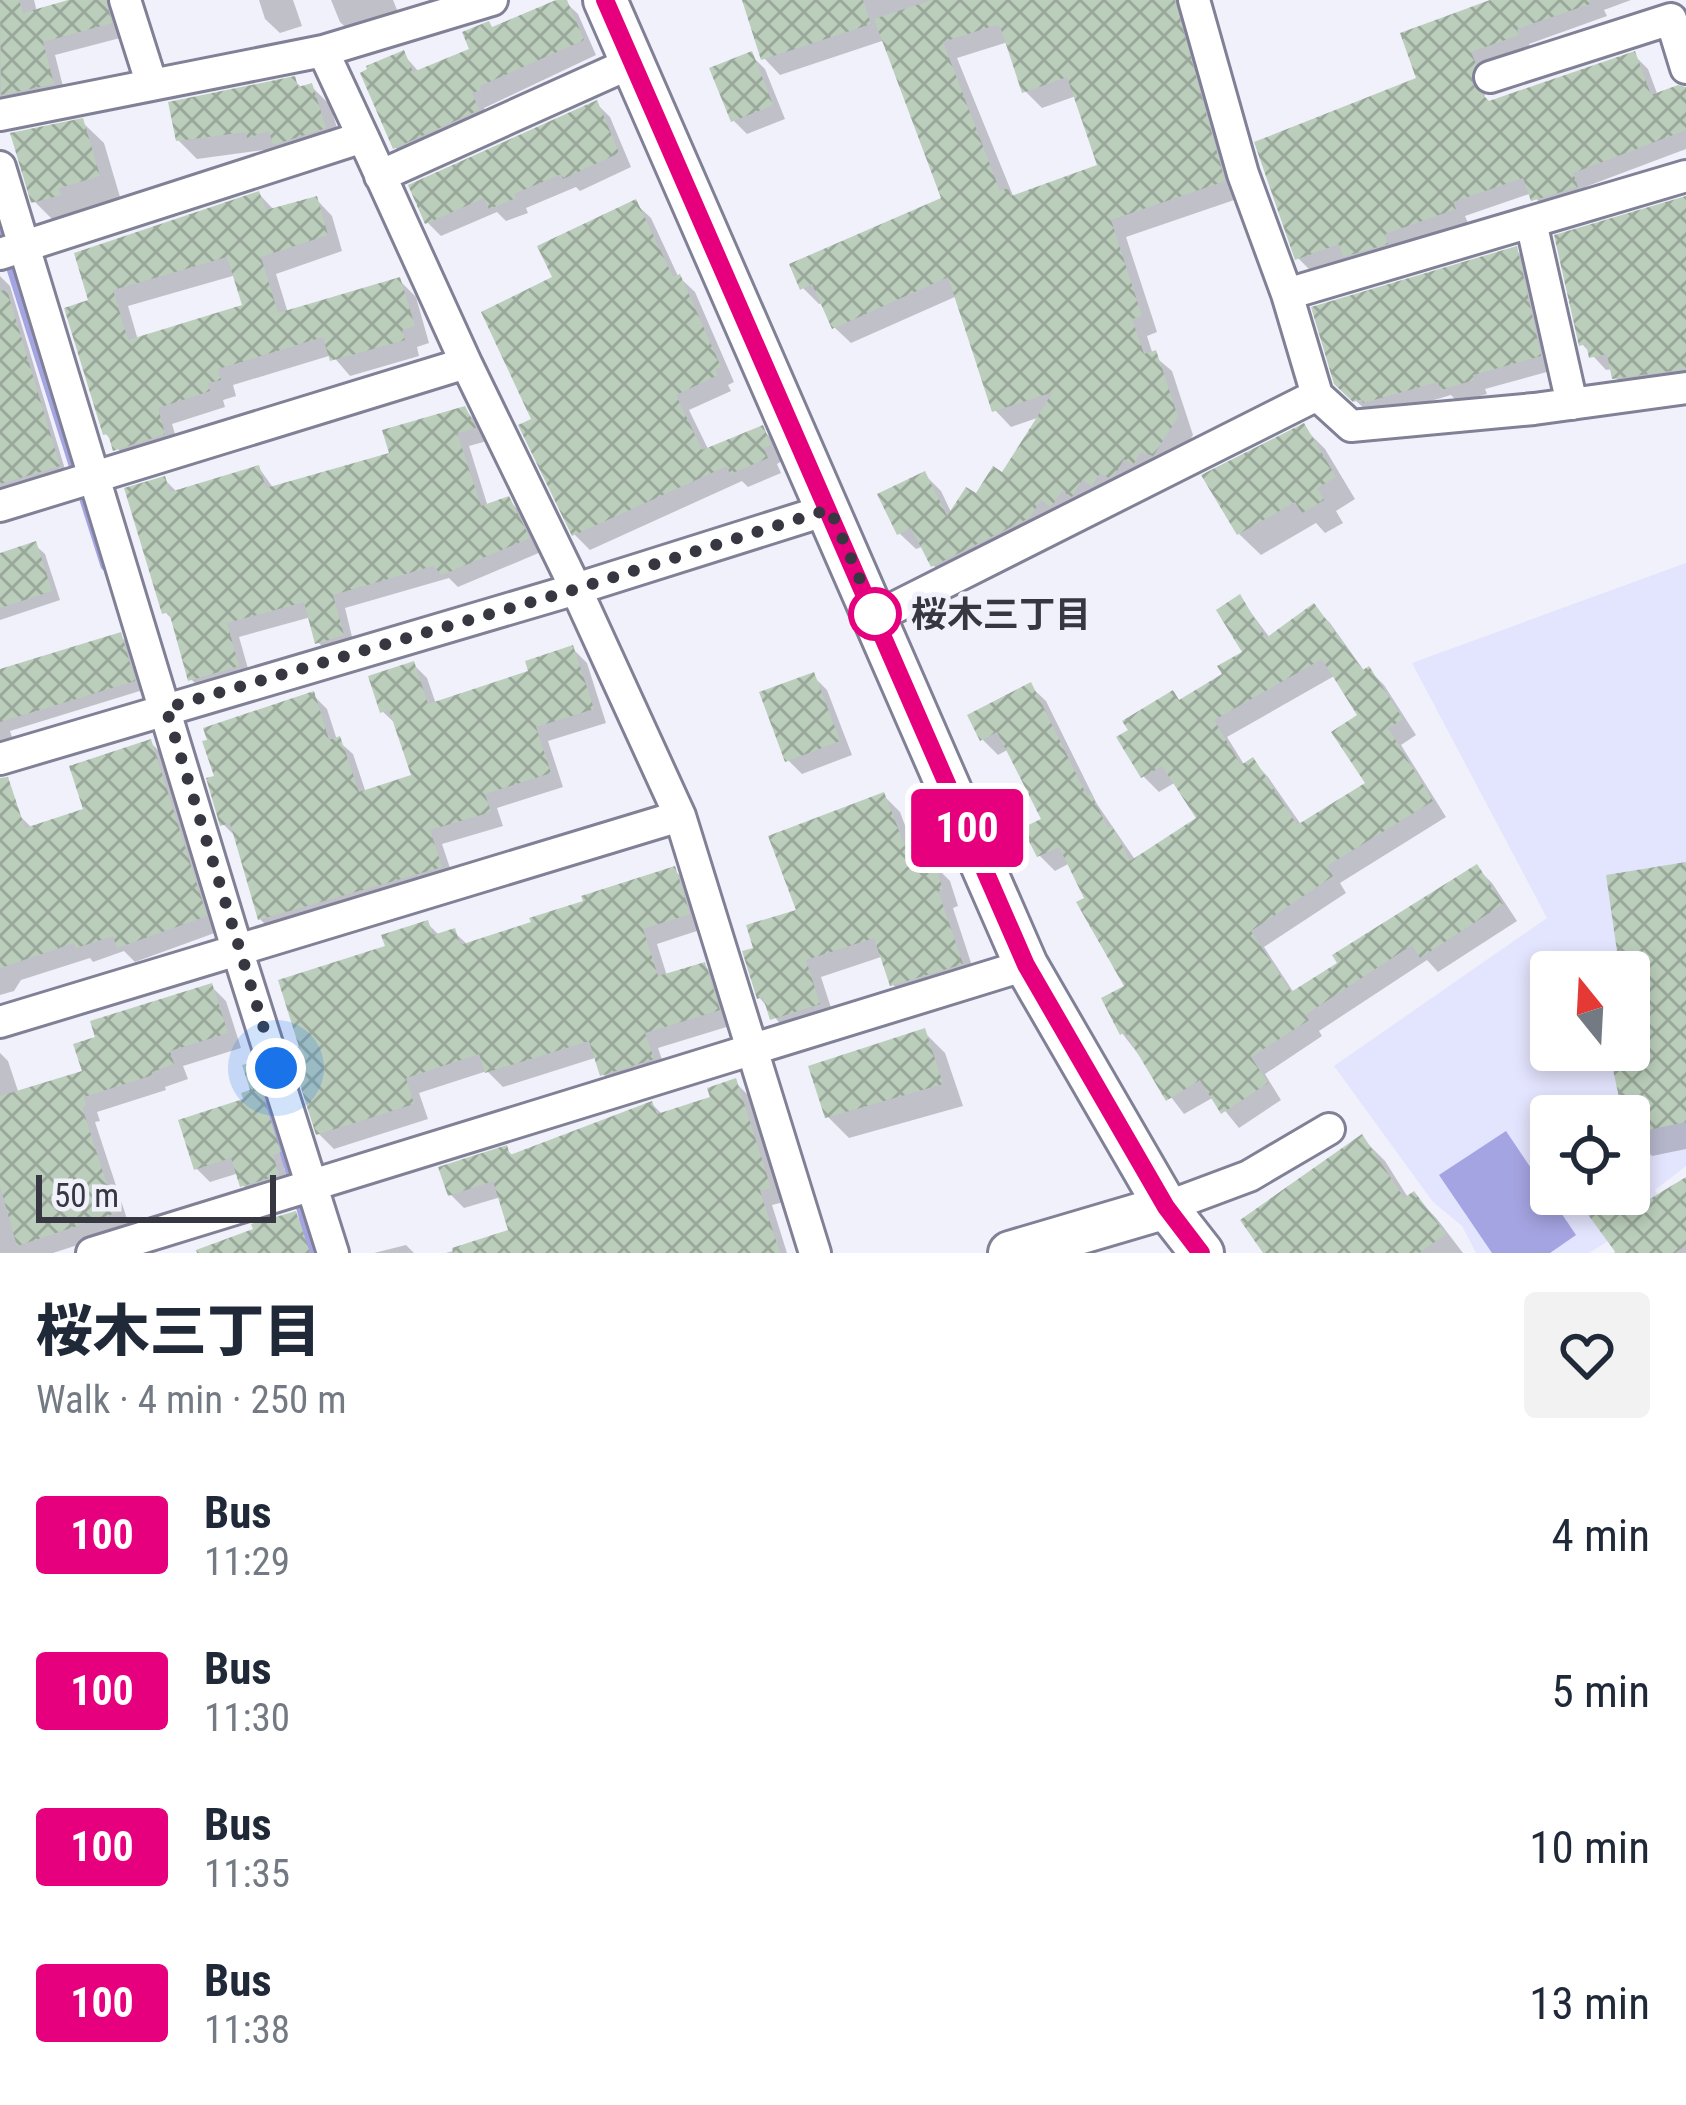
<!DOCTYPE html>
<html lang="en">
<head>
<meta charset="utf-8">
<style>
  :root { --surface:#fff; --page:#f2f2f3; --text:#1f2937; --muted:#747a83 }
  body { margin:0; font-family:"Roboto Condensed","Noto Sans JP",sans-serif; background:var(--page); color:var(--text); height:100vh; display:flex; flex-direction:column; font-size:45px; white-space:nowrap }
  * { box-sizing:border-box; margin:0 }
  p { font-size:39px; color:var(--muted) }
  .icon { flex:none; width:66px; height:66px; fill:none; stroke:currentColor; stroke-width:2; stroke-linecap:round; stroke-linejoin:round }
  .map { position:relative; height:1253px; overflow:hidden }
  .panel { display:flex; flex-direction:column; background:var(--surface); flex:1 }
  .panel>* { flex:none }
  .badge { padding:0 24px; border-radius:9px; font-size:42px; line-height:78px }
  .needle { width:78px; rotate:342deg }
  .fabs { position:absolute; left:1530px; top:951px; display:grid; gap:24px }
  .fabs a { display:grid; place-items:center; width:120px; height:120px; border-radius:12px; background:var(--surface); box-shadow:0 6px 18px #0003; font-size:60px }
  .scale { position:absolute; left:36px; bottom:30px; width:240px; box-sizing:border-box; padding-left:12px; border:6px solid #373741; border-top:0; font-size:33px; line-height:42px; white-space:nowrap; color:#373741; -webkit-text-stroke:9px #f1f1fb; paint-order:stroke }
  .you { position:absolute; width:60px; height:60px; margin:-30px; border:9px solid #fff; border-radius:50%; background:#1a73e8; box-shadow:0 0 0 18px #1a73e833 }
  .map>.badge { position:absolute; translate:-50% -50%; box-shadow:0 0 0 6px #fff }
  .round { display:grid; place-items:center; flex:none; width:126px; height:126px; border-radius:12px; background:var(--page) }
  .headline { display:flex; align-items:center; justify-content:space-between; height:204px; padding:0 36px }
  h1 { font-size:57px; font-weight:800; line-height:90px }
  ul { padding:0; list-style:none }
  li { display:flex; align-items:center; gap:36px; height:156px; padding:0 36px }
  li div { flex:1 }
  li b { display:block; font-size:45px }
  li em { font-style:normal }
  li .badge { min-width:132px; font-weight:700; text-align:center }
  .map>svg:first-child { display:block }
  .built { fill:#e3e4fd; fill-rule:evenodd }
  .water { fill:#a5a4e2 }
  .shadow { fill:#0003; fill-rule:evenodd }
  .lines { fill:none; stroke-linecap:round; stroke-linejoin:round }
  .stream { stroke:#a5a4e2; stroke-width:9 }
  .building { fill:url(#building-cross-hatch); fill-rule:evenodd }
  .street-casing { stroke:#808096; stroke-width:36 }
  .secondary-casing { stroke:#808096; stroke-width:48 }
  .street { stroke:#fff; stroke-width:30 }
  .secondary { stroke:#fff; stroke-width:42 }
  .line-casing { stroke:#fff; stroke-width:27 }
  .line { stroke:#e6007e; stroke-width:18 }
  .walk { stroke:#373741; stroke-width:12; stroke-dasharray:0 21.6 }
  .stop-dot { fill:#fff; stroke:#e6007e; stroke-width:6 }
  .labels { text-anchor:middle; stroke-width:10; stroke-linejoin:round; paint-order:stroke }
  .stop-label { font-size:36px; font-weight:bold; fill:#373741; stroke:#f1f1fb; text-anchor:start }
</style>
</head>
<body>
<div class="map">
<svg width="1686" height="1253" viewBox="0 0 1686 1253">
  <defs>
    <pattern id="building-cross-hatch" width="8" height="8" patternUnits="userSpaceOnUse" patternTransform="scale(3)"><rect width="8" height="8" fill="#bbcebb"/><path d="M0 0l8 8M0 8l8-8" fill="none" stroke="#99a89a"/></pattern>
  </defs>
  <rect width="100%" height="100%" fill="#f1f1fb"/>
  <!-- built -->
  <path class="built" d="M 1686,563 L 1686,1166 L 1655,1190 L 1664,1206 L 1589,1253 L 1476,1253 L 1462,1226 L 1433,1202 L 1334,1066 L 1547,918 L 1412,663 ZM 1551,972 L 1629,972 L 1629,1050 L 1551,1050 ZM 1551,1116 L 1629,1116 L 1629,1194 L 1551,1194 Z"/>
  <!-- water -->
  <path class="water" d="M 1506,1131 L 1576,1235 L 1550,1253 L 1492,1253 L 1439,1175 Z"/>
  <!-- shadow -->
  <path class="shadow" d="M 0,0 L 34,0 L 37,12 L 79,0 L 114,0 L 124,37 L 55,55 L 66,98 L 0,104 Z
    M 259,0 L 293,0 L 302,26 L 280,33 L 265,19 Z
    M 331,0 L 393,0 L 400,17 L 355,36 L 340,22 Z
    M 563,0 L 578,14 L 596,55 L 484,108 L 491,124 L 409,161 L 395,147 L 403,54 L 419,72 L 473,50 L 494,30 Z
    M 745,0 L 1178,0 L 1240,198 L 1126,237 L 1157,332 L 1147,336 L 1153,355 L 1172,371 L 1193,435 L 1170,471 L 950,582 L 934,566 L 924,546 L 916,549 L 899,533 L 924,474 L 941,491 L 952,514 L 1003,476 L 1040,417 L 1011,427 L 995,410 L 957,296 L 851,343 L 834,327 L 824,303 L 819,304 L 803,288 L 945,199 L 885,40 L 780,75 L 764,58 ZM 1008,42 L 1025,91 L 1042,108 L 1076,96 L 1101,167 L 1014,198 L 957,58 Z
    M 1499,0 L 1631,0 L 1604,10 L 1607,16 L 1529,44 L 1531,49 L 1488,80 L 1484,99 L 1489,104 L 1634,55 L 1648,69 L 1658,96 L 1686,94 L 1686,149 L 1585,187 L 1590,201 L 1548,214 L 1532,193 L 1465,216 L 1468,223 L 1397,248 L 1360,269 L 1350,259 L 1312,272 L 1298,258 L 1420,80 Z
    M 751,55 L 765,69 L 785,119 L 747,134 L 733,120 Z
    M 294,80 L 303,89 L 311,86 L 330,105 L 343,147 L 269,155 L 264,150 L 197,159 L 178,140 Z
    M 596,103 L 610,117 L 631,167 L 580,191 L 576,187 L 526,208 L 528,213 L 506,221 L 497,212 L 441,236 L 427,222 Z
    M 82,122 L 104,143 L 120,197 L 79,210 L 80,216 L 56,223 L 34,201 Z
    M 259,194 L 275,211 L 316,199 L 332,216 L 342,251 L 276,274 L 288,313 L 399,280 L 416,297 L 429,343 L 417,347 L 419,356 L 350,376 L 332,355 L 233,385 L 236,396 L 223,400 L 225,407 L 172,424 L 180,451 L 132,466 L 106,434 L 92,302 ZM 236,275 L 246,307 L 138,340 L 128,306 Z
    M 1686,199 L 1686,377 L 1629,391 L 1615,377 L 1613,369 L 1606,370 L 1582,344 Z
    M 635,203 L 651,218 L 678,276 L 695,292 L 734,382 L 728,385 L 731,391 L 689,410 L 709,451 L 762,429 L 777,444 L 784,460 L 777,464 L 781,473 L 748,487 L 742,481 L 590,550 L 575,535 L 535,420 L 556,278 Z
    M 1516,250 L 1530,264 L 1554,370 L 1485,389 L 1487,394 L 1458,402 L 1451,395 L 1380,416 L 1370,414 L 1337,383 Z
    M 0,276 L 10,286 L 67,476 L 0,496 Z
    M 464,409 L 478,423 L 487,441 L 469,446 L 488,507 L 508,500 L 522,513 L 541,552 L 458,587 L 449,578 L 345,608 L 355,649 L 331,656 L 318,642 L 311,617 L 239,637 L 251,679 L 205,693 L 191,679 L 175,622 L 165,612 L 164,479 L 178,493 L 259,468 L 274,489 L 392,455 Z
    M 1303,427 L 1325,449 L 1355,499 L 1336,511 L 1343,523 L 1325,533 L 1316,523 L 1261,555 L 1239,534 Z
    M 35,545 L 45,554 L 60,600 L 0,620 L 0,556 Z
    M 1240,598 L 1270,638 L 1314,607 L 1330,623 L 1365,672 L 1369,670 L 1384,685 L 1416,735 L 1401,745 L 1446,817 L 1340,883 L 1346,893 L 1264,947 L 1294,993 L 1477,868 L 1492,883 L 1517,921 L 1438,972 L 1427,960 L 1319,1031 L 1322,1036 L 1265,1074 L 1281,1100 L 1239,1128 L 1214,1097 L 1184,1114 L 1122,1033 L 1128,987 L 1088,899 L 1070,863 L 1055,871 L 1040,856 L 1045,820 L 1009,749 L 998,755 L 982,739 L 1030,686 L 1046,701 L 1097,804 L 1136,861 L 1200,819 L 1176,782 L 1159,792 L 1143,776 L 1181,702 L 1226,675 L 1246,653 ZM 1336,675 L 1361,716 L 1369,784 L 1302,826 L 1268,777 L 1253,761 L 1245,766 L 1227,737 Z
    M 120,636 L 130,645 L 143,690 L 10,731 L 15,746 L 0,754 L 0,672 Z
    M 573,649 L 587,663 L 606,723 L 548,741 L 563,787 L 497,808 L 503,826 L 442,844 L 454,880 L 274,933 L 260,919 L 238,839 L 223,824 L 313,695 L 327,709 L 337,740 L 353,754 L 366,793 L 414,777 L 398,726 L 382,711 L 413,664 L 427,678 L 436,704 L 532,673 Z
    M 813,676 L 827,690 L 852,755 L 802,774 L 788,760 Z
    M 150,742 L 165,757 L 220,931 L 135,962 L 124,951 L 93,962 L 90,958 L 21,980 L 14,991 L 0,995 L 0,821 L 19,815 L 33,829 L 87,811 Z
    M 883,795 L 900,812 L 921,868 L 933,864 L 950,881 L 958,906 L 953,908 L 977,981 L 910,1002 L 893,985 L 884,956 L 821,977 L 835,1020 L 789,1035 L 759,997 L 757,950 L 800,912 Z
    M 1686,865 L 1686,1149 L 1652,1156 L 1629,1133 L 1629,1116 L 1626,1116 L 1641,1063 L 1629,972 L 1626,972 Z
    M 674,870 L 690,885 L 703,929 L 657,944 L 667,976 L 704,965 L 719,980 L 733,1025 L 658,1048 L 667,1074 L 618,1089 L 603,1074 L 598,1057 L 503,1087 L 487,1071 L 419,1093 L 428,1119 L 334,1149 L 319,1134 L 303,1049 L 388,948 L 428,924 L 440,936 L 454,932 L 468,945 Z
    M 211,986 L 226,1001 L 241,1048 L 183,1066 L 188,1079 L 165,1087 L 166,1090 L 97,1112 L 100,1121 L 95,1122 L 130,1228 L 53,1253 L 0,1253 L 0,1053 L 8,1061 L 19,1094 L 86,1073 Z
    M 924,1032 L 945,1053 L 963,1106 L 849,1138 L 827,1116 Z
    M 251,1065 L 265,1079 L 292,1166 L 284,1168 L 291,1188 L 256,1199 L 243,1185 L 239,1173 L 210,1182 L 197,1169 L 253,1092 Z
    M 735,1082 L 749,1096 L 784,1202 L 772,1205 L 787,1253 L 446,1253 L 512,1232 L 501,1197 L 464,1208 L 450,1194 L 506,1149 L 514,1157 L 652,1104 L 663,1115 L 714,1099 Z
    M 1362,1138 L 1385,1161 L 1409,1199 L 1414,1195 L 1437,1219 L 1463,1253 L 1266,1253 Z
    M 1551,1141 L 1551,1159 L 1542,1147 Z
    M 1686,1181 L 1686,1253 L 1614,1253 L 1617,1250 L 1576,1194 L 1628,1194 L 1646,1219 Z
    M 295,1214 L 309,1228 L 317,1253 L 207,1253 Z
    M 406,1245 L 414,1253 L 374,1253 Z"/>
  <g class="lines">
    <!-- stream -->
    <path class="stream" d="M 0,234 L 105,566
      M 270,1104 L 314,1253"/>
  </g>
  <!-- building -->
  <path class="building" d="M 0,0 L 19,0 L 23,13 L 68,0 L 106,0 L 112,23 L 43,42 L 54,84 L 1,95 Z
    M 556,0 L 567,0 L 584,40 L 480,86 L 481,90 L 472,93 L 479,110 L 393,149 L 360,73 L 367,69 L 366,66 L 404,50 L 413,72 L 469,49 L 462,32 L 489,21 L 492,27 Z
    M 742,0 L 863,0 L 871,24 L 761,60 Z
    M 932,0 L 1175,0 L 1225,181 L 1111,220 L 1142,316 L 1132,319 L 1144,354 L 1156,350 L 1178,417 L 1153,456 L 1141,452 L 1133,465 L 1124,459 L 1114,476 L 1109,478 L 1100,473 L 1092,486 L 1082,480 L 1072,497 L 1062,491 L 1051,507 L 1041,500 L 1029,518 L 931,567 L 911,528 L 897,535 L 877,494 L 925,471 L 947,516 L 966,487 L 976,493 L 993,466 L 1002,472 L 1053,392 L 992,412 L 948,277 L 832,329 L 812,284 L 800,290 L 789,264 L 941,198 L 874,19 ZM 996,25 L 1000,26 L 1022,93 L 1067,77 L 1097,165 L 1011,196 L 1008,188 L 1000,191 L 943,42 Z
    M 1490,0 L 1589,0 L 1590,4 L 1517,29 L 1519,35 L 1471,52 L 1476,64 L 1472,84 L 1489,101 L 1635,51 L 1651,95 L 1678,85 L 1686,87 L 1686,130 L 1573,173 L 1578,187 L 1531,201 L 1523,178 L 1453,202 L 1456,209 L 1385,234 L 1388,244 L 1343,257 L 1339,244 L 1295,260 L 1254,142 L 1416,78 L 1400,33 Z
    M 752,51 L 773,105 L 731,122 L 709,68 Z
    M 295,76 L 298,87 L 312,83 L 326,128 L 273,145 L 269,131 L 247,138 L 246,132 L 176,141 L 168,102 Z
    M 597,100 L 619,153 L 563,179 L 561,174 L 514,194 L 516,198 L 489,209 L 484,198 L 425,224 L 408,185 Z
    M 83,118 L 100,176 L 59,188 L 61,195 L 31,203 L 10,133 Z
    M 259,191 L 266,210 L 317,196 L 328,235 L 261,257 L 278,313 L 400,277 L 415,326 L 402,330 L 405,340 L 330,361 L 323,337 L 218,369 L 221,380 L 208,383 L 210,391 L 158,408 L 165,434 L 113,451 L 108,434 L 103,435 L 64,308 L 88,300 L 74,253 ZM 227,257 L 242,305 L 128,340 L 113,290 Z
    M 1686,196 L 1686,369 L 1612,379 L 1607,354 L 1589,358 L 1586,344 L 1579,346 L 1554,235 Z
    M 636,199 L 673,277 L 680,274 L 721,367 L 715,369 L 718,375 L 676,395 L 702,450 L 763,425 L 771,445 L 764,448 L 768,458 L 730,474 L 727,466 L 572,536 L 518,425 L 531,419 L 481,312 L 552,277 L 537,246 Z
    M 1517,246 L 1541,356 L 1473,375 L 1474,380 L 1441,390 L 1438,382 L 1363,403 L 1362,399 L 1353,402 L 1334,384 L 1311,307 Z
    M 7,290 L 60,466 L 0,484 L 0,291 Z
    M 465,406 L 476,428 L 457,433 L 481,506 L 509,496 L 530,538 L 442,575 L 433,566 L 333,595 L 344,635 L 315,644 L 304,602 L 227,623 L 239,666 L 188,681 L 169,612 L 162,614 L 124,488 L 165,476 L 170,492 L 259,465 L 266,488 L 389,453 L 382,430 Z
    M 1304,423 L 1336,477 L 1317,488 L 1324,500 L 1302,513 L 1295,502 L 1237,535 L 1201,475 Z
    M 36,541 L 52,591 L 0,608 L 0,553 Z
    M 1240,594 L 1266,638 L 1314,603 L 1363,670 L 1369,666 L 1403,719 L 1388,728 L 1433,801 L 1327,866 L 1333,876 L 1251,931 L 1291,992 L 1337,963 L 1332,955 L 1477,864 L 1503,904 L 1420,958 L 1412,945 L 1305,1015 L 1309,1020 L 1251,1057 L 1268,1083 L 1221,1114 L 1200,1080 L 1166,1101 L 1125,1032 L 1120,1035 L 1101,998 L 1124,986 L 1076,902 L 1084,898 L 1059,847 L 1037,857 L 1022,828 L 1041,819 L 997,732 L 980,741 L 967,715 L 1031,682 L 1087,796 L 1091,794 L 1108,828 L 1112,826 L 1130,861 L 1196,818 L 1162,766 L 1141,778 L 1116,737 L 1128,730 L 1122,721 L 1173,690 L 1179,700 L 1222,674 L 1217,666 L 1242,652 L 1216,610 ZM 1322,659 L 1357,715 L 1331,732 L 1365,783 L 1297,825 L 1253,757 L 1241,765 L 1214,720 Z
    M 121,632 L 135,681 L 0,722 L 0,669 Z
    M 573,645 L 594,709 L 536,727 L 551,773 L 485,794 L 491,812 L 430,830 L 442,867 L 258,920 L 230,823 L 220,826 L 206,778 L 214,776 L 202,741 L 207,740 L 203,728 L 314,691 L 329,740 L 340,736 L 359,792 L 411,775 L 389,710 L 380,713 L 368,676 L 414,661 L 428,704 L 528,671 L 525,661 Z
    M 814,672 L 840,741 L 785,762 L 759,692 Z
    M 151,739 L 207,916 L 117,948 L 113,936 L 76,948 L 74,943 L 0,968 L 0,778 L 8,777 L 25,828 L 83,809 L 69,766 Z
    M 884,792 L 913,867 L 934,861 L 943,890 L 938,891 L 963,964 L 890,986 L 874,938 L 806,960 L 820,1004 L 770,1020 L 763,997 L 757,999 L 742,951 L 753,948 L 746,925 L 796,910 L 768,836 Z
    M 1686,862 L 1686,1122 L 1629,1134 L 1629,1116 L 1623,1116 L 1612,1065 L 1637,1060 L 1629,1019 L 1629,972 L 1620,972 L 1606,875 Z
    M 675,866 L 690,914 L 643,929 L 658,976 L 705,962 L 720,1010 L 645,1033 L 654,1059 L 600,1076 L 589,1041 L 485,1073 L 479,1054 L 406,1078 L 414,1104 L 316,1135 L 289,1050 L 299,1047 L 278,980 L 385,946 L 381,935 L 428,920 L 433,935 L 455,928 L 460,945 L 531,922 L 529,918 L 583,901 L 581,896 Z
    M 212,983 L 228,1033 L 170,1051 L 174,1064 L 152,1072 L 153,1075 L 84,1097 L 86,1106 L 82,1107 L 116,1213 L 17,1246 L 0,1186 L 0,1096 L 82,1071 L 73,1044 L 95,1037 L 90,1021 Z
    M 925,1028 L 943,1084 L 825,1118 L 808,1066 Z
    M 252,1062 L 281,1152 L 273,1155 L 279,1175 L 240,1187 L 231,1158 L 194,1170 L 178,1120 L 243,1099 L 241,1093 L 250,1090 L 242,1065 Z
    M 736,1078 L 771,1188 L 760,1191 L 780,1253 L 453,1253 L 452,1248 L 508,1230 L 493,1181 L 448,1196 L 438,1167 L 507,1145 L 510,1155 L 652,1101 L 657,1114 L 710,1097 L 707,1088 Z
    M 1362,1134 L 1404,1198 L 1414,1191 L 1446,1234 L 1419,1253 L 1263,1253 L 1240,1220 Z
    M 1686,1177 L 1686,1245 L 1675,1253 L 1616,1253 L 1573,1194 L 1625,1194 L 1635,1208 Z
    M 296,1211 L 310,1253 L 197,1253 L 196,1250 L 253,1229 L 251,1224 Z"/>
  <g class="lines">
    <defs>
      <path id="street" d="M 125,0 L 151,82
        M 1194,0 L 1243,174 L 1287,294 L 1317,395 L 1351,426 L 1534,409 L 1686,388
        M 323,51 L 363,137
        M 1490,77 L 1671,19 L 1686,68
        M 0,115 L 323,51 L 492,0
        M 0,167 L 237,949 L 333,1253
        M 380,176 L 633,62
        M 1531,222 L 1572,404
        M 0,254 L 363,137 L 466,363
        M 1287,294 L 1686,176
        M 0,506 L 466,363 L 576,589 L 680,816 L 815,1253
        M 876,617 L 1317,395
        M 0,759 L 576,589 L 830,509
        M 0,1022 L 680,816
        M 1166,1207 L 1249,1176 L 1329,1129
        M 92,1253 L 1026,965"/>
      <path id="secondary" d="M 605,0 L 1026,965 L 1166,1207 L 1202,1253
        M 1010,1253 L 1166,1207"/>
    </defs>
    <!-- street casing -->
    <use href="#street" class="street-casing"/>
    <!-- secondary casing -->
    <use href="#secondary" class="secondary-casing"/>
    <!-- street -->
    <use href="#street" class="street"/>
    <!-- secondary -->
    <use href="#secondary" class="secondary"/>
  </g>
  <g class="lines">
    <defs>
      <path id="line" d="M 605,0 L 1026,965 L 1166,1207 L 1201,1253"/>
    </defs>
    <!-- line casing -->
    <use href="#line" class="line-casing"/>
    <!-- line -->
    <use href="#line" class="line"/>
    <!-- walk -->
    <path class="walk" d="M 276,1068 L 166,708 L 576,589 L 830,509 L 876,617 L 875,614"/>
  </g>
  <!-- markers -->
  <circle class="stop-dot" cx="875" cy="614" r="24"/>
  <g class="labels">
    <!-- stop labels -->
    <g class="stop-label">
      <text x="911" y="627">桜木三丁目</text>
    </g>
  </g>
</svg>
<div class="fabs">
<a><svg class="needle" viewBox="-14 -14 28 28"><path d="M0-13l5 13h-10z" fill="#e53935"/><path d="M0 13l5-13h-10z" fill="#747a83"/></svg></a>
<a><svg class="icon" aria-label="locate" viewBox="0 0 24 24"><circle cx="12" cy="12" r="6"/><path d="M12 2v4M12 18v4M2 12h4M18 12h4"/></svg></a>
</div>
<div class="scale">50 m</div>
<div class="you" style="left:276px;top:1068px"></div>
<b class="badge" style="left:967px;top:828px;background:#e6007e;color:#fff">100</b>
</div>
<section class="panel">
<div class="headline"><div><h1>桜木三丁目</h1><p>Walk · 4 min · 250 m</p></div><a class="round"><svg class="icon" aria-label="heart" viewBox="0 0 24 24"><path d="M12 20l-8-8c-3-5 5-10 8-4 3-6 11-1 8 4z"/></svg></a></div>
<ul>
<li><span class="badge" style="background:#e6007e;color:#fff">100</span><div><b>Bus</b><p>11:29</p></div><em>4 min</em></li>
<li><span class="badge" style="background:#e6007e;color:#fff">100</span><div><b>Bus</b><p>11:30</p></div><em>5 min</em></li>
<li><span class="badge" style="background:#e6007e;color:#fff">100</span><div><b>Bus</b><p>11:35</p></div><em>10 min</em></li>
<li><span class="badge" style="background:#e6007e;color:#fff">100</span><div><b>Bus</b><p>11:38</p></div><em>13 min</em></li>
</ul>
</section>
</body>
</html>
